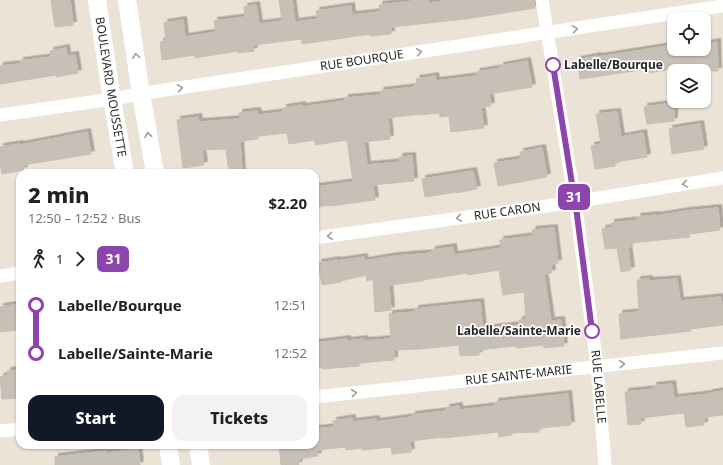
<!DOCTYPE html>
<html lang="en">
<head>
<meta charset="utf-8">
<style>
  :root { --surface:#fff; --page:#f2f2f2; --text:#202124; --muted:#757577; --accent:#111827 }
  body { margin:0; font-family:"Noto Sans",sans-serif; background:var(--page); color:var(--text); height:100vh; display:flex; flex-direction:column; font-size:15px; white-space:nowrap }
  * { box-sizing:border-box; margin:0 }
  p { font-size:13px; color:var(--muted) }
  .icon { flex:none; width:22px; height:22px; fill:none; stroke:currentColor; stroke-width:2; stroke-linecap:round; stroke-linejoin:round }
  .map { position:relative; flex:1; overflow:hidden }
  .drawer { position:absolute; left:16px; top:169px; width:303px; height:280px; display:flex; flex-direction:column; background:var(--surface); border-radius:12px; box-shadow:0 1px 3px #0004 }
  .drawer>* { flex:none }
  .badge { padding:0 8px; border-radius:6px; font-size:14px; line-height:26px }
  .fabs { position:absolute; left:667px; top:12px; display:grid; gap:8px }
  .fabs a { display:grid; place-items:center; width:44px; height:44px; border-radius:8px; background:var(--surface); box-shadow:0 1px 3px #0004; font-size:20px }
  .map>.badge { position:absolute; translate:-50% -50%; box-shadow:0 0 0 2px #fff }
  .legs { display:flex; align-items:center; gap:6px; height:44px; padding:0 12px; font-size:13px }
  .legs p { margin-inline-start:auto }
  .overview { display:flex; align-items:center; justify-content:space-between; height:68px; padding:0 12px }
  h1 { font-size:22px; font-weight:800; line-height:30px }
  .action { display:flex; gap:8px; margin-top:auto; padding:8px 12px }
  .action a { flex:1; height:46px; border-radius:12px; background:var(--accent); color:#fff; font-size:16px; font-weight:800; line-height:46px; text-align:center }
  .action a+a { background:var(--page); color:var(--text) }
  ul { padding:0 12px; list-style:none }
  li { display:flex; align-items:center; gap:14px; height:48px; font-size:15px }
  li i { display:grid; place-items:center; width:6px; height:100%; margin:0 5px; background:currentColor }
  li i::after { content:''; width:10px; height:10px; margin:-5px; border:3px solid; border-radius:50%; background:var(--surface) }
  li p { margin-inline-start:auto }
  li:first-child i { background:linear-gradient(#0000 50%,currentColor 0) }
  li:last-child i { background:linear-gradient(currentColor 50%,#0000 0) }
  .map>svg:first-child { display:block }
  .building { fill:#c6c0b7; stroke:#c7bfb1; filter:url(#shadow) }
  .lines { fill:none; stroke-linecap:round; stroke-linejoin:round }
  .street { stroke:#fff; stroke-width:13 }
  .secondary { stroke:#fff; stroke-width:18 }
  .oneway { stroke:#9e9e9e }
  .line-1-casing { stroke:#fff; stroke-width:9 }
  .line-1 { stroke:#8e44ad; stroke-width:6 }
  .stop-1-dot { fill:#fff; stroke:#8e44ad; stroke-width:2 }
  .labels { text-anchor:middle; stroke-width:3.5; stroke-linejoin:round; paint-order:stroke }
  .street-label { font-size:12px; fill:#272727; stroke:#fff }
  .stop-label { font-size:12px; font-weight:bold; fill:#272727; stroke:#fff; text-anchor:start }
</style>
</head>
<body>
<div class="map">
<svg width="723" height="465" viewBox="0 0 723 465">
  <defs>
    <filter id="shadow"><feDropShadow dx="3.5" dy="-3.5" stdDeviation="0" flood-color="#0004"/></filter>
  </defs>
  <rect width="100%" height="100%" fill="#ece3d7"/>
  <!-- building -->
  <path class="building" d="M 51,0 L 70,0 L 73,25 L 55,27 Z
    M 279,0 L 292,0 L 295,22 L 318,19 L 316,11 L 351,6 L 352,15 L 380,12 L 379,5 L 422,0 L 428,0 L 429,3 L 452,0 L 534,0 L 535,8 L 466,19 L 391,27 L 391,34 L 370,36 L 370,34 L 302,44 L 302,39 L 253,45 L 254,51 L 238,53 L 238,51 L 195,58 L 195,55 L 162,60 L 160,42 L 166,41 L 164,23 L 183,20 L 185,37 L 216,32 L 214,21 L 245,17 L 244,7 L 256,5 L 259,24 L 282,21 Z
    M 717,42 L 718,71 L 673,71 L 672,69 L 648,73 L 647,70 L 641,70 L 580,79 L 577,60 L 598,56 L 598,57 L 674,45 L 674,49 L 704,49 L 704,44 Z
    M 66,48 L 67,56 L 75,55 L 78,73 L 56,77 L 56,75 L 0,84 L 0,66 L 20,64 L 20,61 L 51,57 L 50,51 Z
    M 527,61 L 532,87 L 489,94 L 491,106 L 481,107 L 484,128 L 451,132 L 449,116 L 440,117 L 439,113 L 419,115 L 419,114 L 388,118 L 390,139 L 364,142 L 367,165 L 400,162 L 399,157 L 412,156 L 414,181 L 373,185 L 375,200 L 330,206 L 330,205 L 315,207 L 315,187 L 353,182 L 347,140 L 315,145 L 315,140 L 289,144 L 287,133 L 258,136 L 258,139 L 240,141 L 242,173 L 230,173 L 229,166 L 228,166 L 226,149 L 202,150 L 204,165 L 183,168 L 177,120 L 198,117 L 199,122 L 240,119 L 239,113 L 257,111 L 258,115 L 283,112 L 283,108 L 302,105 L 302,107 L 345,101 L 345,98 L 381,95 L 380,91 L 415,87 L 415,83 L 417,83 L 416,79 L 435,76 L 436,81 L 477,76 L 476,72 L 501,68 L 500,66 Z
    M 674,103 L 674,121 L 647,124 L 644,107 Z
    M 617,112 L 621,137 L 643,133 L 647,157 L 615,162 L 615,166 L 595,169 L 591,146 L 601,144 L 596,114 Z
    M 700,124 L 704,149 L 672,154 L 669,129 Z
    M 87,132 L 91,154 L 23,165 L 24,170 L 2,174 L 0,163 L 0,147 L 20,144 L 20,145 Z
    M 542,148 L 547,177 L 498,186 L 494,163 L 521,159 L 520,152 Z
    M 473,171 L 477,189 L 456,193 L 456,192 L 425,197 L 422,179 Z
    M 718,208 L 720,230 L 689,234 L 690,237 L 630,243 L 631,247 L 628,247 L 631,270 L 621,272 L 617,248 L 605,249 L 602,229 L 612,228 L 611,223 L 638,220 L 637,217 L 656,215 L 656,216 L 686,211 Z
    M 554,228 L 558,263 L 551,264 L 552,273 L 544,274 L 551,321 L 561,320 L 564,346 L 544,348 L 543,345 L 517,348 L 516,346 L 506,347 L 479,350 L 479,355 L 460,356 L 459,345 L 420,349 L 394,350 L 394,360 L 359,363 L 359,366 L 322,369 L 322,367 L 315,368 L 315,343 L 347,339 L 347,341 L 364,339 L 364,341 L 391,339 L 389,314 L 415,312 L 415,309 L 480,302 L 483,329 L 519,325 L 519,320 L 526,319 L 524,292 L 503,295 L 499,270 L 468,275 L 467,273 L 423,280 L 423,281 L 389,285 L 391,310 L 375,312 L 373,279 L 367,281 L 366,275 L 341,281 L 341,282 L 322,285 L 318,263 L 337,260 L 337,261 L 364,257 L 364,261 L 395,256 L 432,253 L 432,250 L 453,247 L 454,255 L 501,248 L 500,240 L 533,236 L 532,230 Z
    M 649,279 L 649,281 L 677,279 L 680,301 L 721,297 L 723,314 L 723,325 L 690,329 L 691,331 L 621,339 L 619,314 L 639,312 L 637,280 Z
    M 20,304 L 20,330 L 0,332 L 0,307 Z
    M 20,370 L 20,398 L 2,399 L 0,377 L 8,376 L 7,371 Z
    M 672,384 L 674,398 L 709,394 L 709,393 L 723,391 L 723,415 L 704,417 L 704,425 L 686,427 L 684,413 L 640,418 L 641,424 L 628,425 L 625,392 L 654,389 L 653,386 Z
    M 568,394 L 571,425 L 539,428 L 539,432 L 512,433 L 512,435 L 499,437 L 498,432 L 444,438 L 444,437 L 410,441 L 411,452 L 392,454 L 391,447 L 362,450 L 362,448 L 346,450 L 346,447 L 317,450 L 318,456 L 298,459 L 299,465 L 281,465 L 279,445 L 315,445 L 315,429 L 334,427 L 333,421 L 352,418 L 352,422 L 376,419 L 376,422 L 412,417 L 412,415 L 446,411 L 446,408 L 459,406 L 459,410 L 495,406 L 495,402 Z
    M 138,449 L 140,465 L 55,465 L 55,457 L 106,451 L 107,453 Z"/>
  <g class="lines">
    <!-- street -->
    <g class="street">
      <path id="s1" d="M 542,0 L 577,215 L 597,366 L 605,465"/>
      <path id="s2" d="M 0,115 L 113,99 L 152,92 L 723,6"/>
      <path id="s3" d="M 315,238 L 561,204 L 723,178"/>
      <path d="M 0,276 L 20,273"/>
      <path id="s4" d="M 315,397 L 723,353"/>
      <path d="M 0,431 L 20,429"/>
    </g>
    <!-- secondary -->
    <g class="secondary">
      <path id="s5" d="M 97,0 L 110,87 L 125,173"/>
      <path d="M 127,0 L 141,94 L 155,173"/>
      <path d="M 168,445 L 171,465"/>
      <path d="M 198,445 L 201,465"/>
    </g>
  </g>
  <!-- one-way arrows -->
  <defs><path id="oneway-chevron" d="M-2-3.5L2.5 0L-2 3.5" fill="none" stroke-width="1.6" stroke-linecap="round" stroke-linejoin="round"/></defs>
  <g class="oneway">
    <use href="#oneway-chevron" transform="translate(575 29) rotate(-9)"/>
    <use href="#oneway-chevron" transform="translate(419 52) rotate(-8)"/>
    <use href="#oneway-chevron" transform="translate(136 56) rotate(-98)"/>
    <use href="#oneway-chevron" transform="translate(180 88) rotate(-8)"/>
    <use href="#oneway-chevron" transform="translate(148 135) rotate(-99)"/>
    <use href="#oneway-chevron" transform="translate(685 184) rotate(171)"/>
    <use href="#oneway-chevron" transform="translate(459 218) rotate(172)"/>
    <use href="#oneway-chevron" transform="translate(330 236) rotate(172)"/>
    <use href="#oneway-chevron" transform="translate(622 364) rotate(-6)"/>
    <use href="#oneway-chevron" transform="translate(354 393) rotate(-6)"/>
  </g>
  <g class="lines">
    <defs>
      <path id="line-1" d="M 553,65 L 577,215 L 592,331"/>
    </defs>
    <!-- line-1 casing -->
    <use href="#line-1" class="line-1-casing"/>
    <!-- line-1 -->
    <use href="#line-1" class="line-1"/>
  </g>
  <!-- markers -->
  <g class="stop-1-dot">
    <circle cx="553" cy="65" r="7"/>
    <circle cx="592" cy="331" r="7"/>
  </g>
  <g class="labels">
    <!-- street labels -->
    <g class="street-label">
      <text dy="4" stroke="none"><textPath href="#s2" startOffset="366">RUE BOURQUE</textPath></text>
      <text dy="4" stroke="none"><textPath href="#s5" startOffset="88">BOULEVARD MOUSSETTE</textPath></text>
      <text dy="4" stroke="none"><textPath href="#s3" startOffset="194">RUE CARON</textPath></text>
      <text dy="4" stroke="none"><textPath href="#s4" startOffset="205">RUE SAINTE-MARIE</textPath></text>
      <text dy="4" stroke="none"><textPath href="#s1" startOffset="391">RUE LABELLE</textPath></text>
    </g>
    <!-- stop labels -->
    <g class="stop-label">
      <text x="564" y="69">Labelle/Bourque</text>
      <text x="581" y="335" text-anchor="end">Labelle/Sainte-Marie</text>
    </g>
  </g>
</svg>
<div class="fabs">
<a><svg class="icon" aria-label="locate" viewBox="0 0 24 24"><circle cx="12" cy="12" r="6"/><path d="M12 2v4M12 18v4M2 12h4M18 12h4"/></svg></a>
<a><svg class="icon" aria-label="layers" viewBox="0 0 24 24"><path d="M12 4l9 5-9 5-9-5zM3 14l9 5 9-5"/></svg></a>
</div>
<b class="badge" style="left:574px;top:197px;background:#8e44ad;color:#fff">31</b>
<section class="drawer">
<div class="overview"><div><h1>2 min</h1><p>12:50 – 12:52 · Bus</p></div><b>$2.20</b></div>
<div class="legs"><svg class="icon" aria-label="walk" viewBox="0 0 24 24"><circle cx="13" cy="4" r="2"/><path d="M13 8l-2 6 4 7M11 14l-3 7M7 12l3-4h3l4 4"/></svg>1<svg class="icon" aria-label="forward" viewBox="0 0 24 24"><path d="M9 5l7 7-7 7"/></svg><b class="badge" style="background:#8e44ad;color:#fff">31</b></div>
<ul>
<li><i style="color:#8e44ad"></i><b>Labelle/Bourque</b><p>12:51</p></li>
<li><i style="color:#8e44ad"></i><b>Labelle/Sainte-Marie</b><p>12:52</p></li>
</ul>
<div class="action"><a>Start</a><a>Tickets</a></div>
</section>
</div>
</body>
</html>
